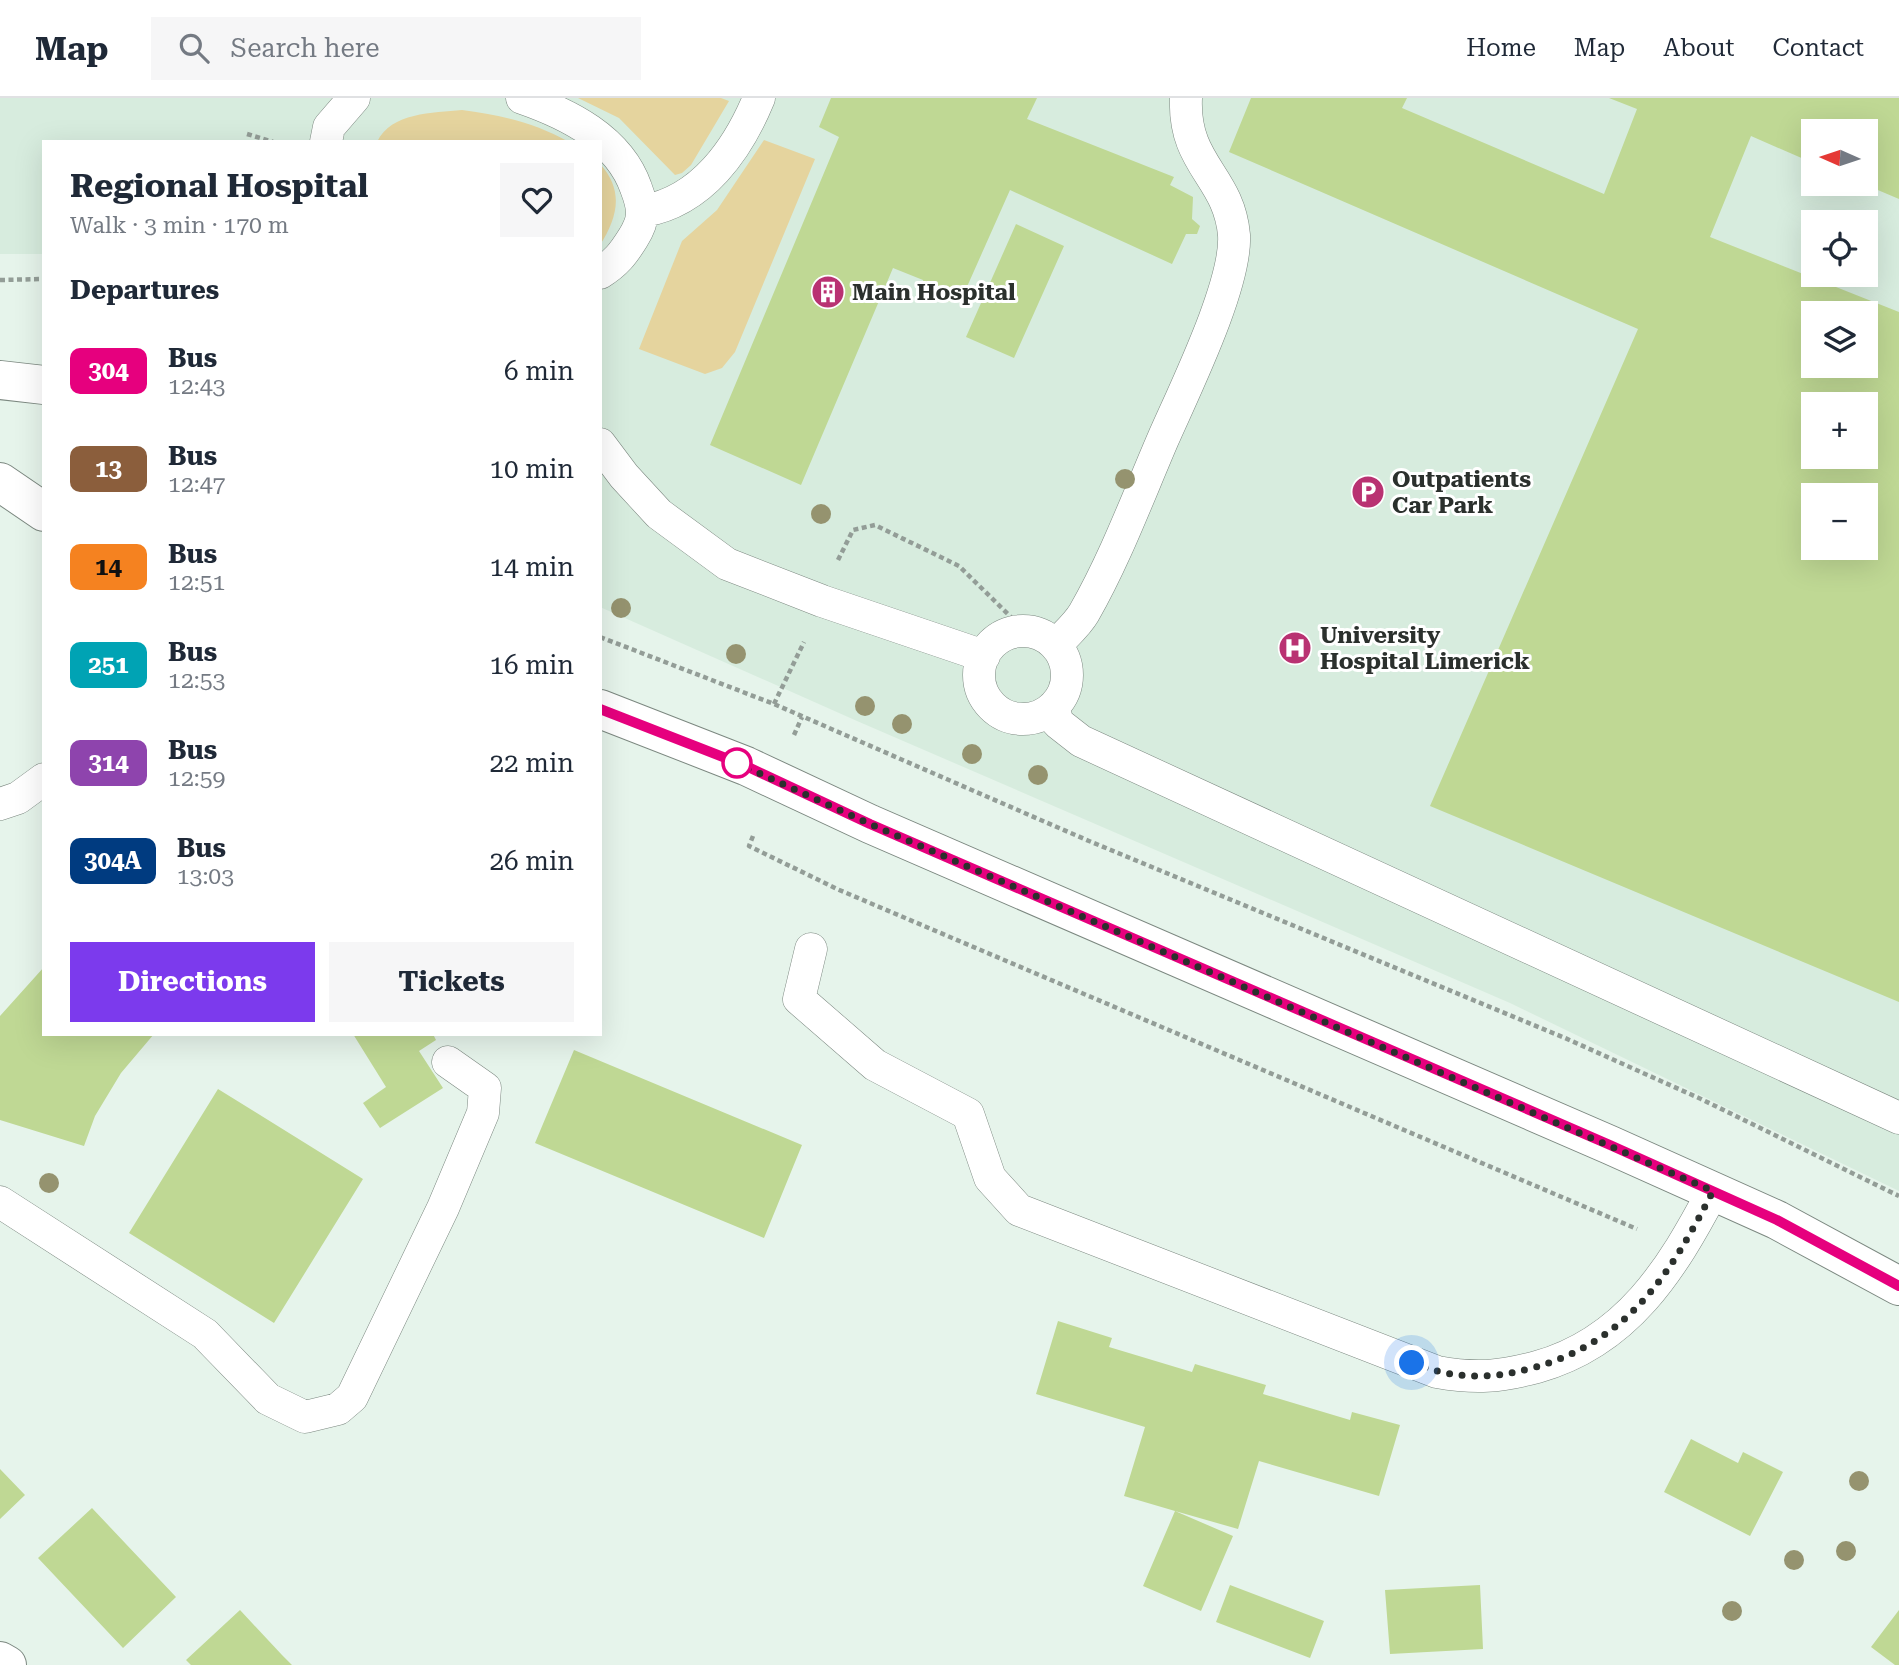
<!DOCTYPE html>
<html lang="en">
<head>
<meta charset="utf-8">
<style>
  :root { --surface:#fff; --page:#f6f6f7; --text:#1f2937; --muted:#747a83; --line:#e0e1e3; --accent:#7c3aed }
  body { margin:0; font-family:"Roboto Serif",serif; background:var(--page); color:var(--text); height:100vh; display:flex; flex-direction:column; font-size:26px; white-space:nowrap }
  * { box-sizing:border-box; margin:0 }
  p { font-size:23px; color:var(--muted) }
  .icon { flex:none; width:38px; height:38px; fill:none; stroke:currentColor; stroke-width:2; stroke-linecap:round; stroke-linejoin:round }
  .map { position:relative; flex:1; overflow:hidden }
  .sheet { position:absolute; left:42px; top:42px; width:560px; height:896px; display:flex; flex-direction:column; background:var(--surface); border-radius:0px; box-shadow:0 7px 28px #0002 }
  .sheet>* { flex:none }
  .badge { padding:0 14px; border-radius:10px; font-size:24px; line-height:46px }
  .needle { width:46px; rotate:273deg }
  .controls { position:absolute; left:1801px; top:21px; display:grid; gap:14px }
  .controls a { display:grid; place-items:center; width:77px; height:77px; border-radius:0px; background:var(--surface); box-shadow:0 7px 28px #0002; font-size:35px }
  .you { position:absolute; width:35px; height:35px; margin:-18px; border:5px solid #fff; border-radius:50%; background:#1a73e8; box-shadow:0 0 0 10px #1a73e833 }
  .map>.badge { position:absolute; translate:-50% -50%; box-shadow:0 0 0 4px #fff }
  h2 { padding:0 28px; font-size:26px; line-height:63px }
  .round { display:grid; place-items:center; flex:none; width:74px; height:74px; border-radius:0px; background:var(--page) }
  .head { display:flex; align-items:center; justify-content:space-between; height:119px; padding:0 28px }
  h1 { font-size:33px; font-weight:700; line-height:52px }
  .cta { display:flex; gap:14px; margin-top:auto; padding:14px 28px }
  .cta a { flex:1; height:80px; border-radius:0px; background:var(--accent); color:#fff; font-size:28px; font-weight:700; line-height:80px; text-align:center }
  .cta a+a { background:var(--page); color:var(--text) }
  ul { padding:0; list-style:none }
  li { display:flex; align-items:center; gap:21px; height:98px; padding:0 28px }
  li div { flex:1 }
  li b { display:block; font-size:26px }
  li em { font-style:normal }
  li .badge { min-width:77px; font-weight:700; text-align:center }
  header { display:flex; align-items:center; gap:42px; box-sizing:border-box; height:98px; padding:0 35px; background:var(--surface); border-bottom:2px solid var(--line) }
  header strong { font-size:33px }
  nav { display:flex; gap:38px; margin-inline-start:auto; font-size:24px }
  .search { width:490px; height:63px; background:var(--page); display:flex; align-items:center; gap:18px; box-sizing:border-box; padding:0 24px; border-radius:0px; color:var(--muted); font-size:26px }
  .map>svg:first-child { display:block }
  .built { fill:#d7ecde; fill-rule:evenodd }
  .green { fill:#e5d49e }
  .building { fill:#bfd894; fill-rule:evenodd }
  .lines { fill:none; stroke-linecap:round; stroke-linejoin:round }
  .lane-casing { stroke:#7c8880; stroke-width:33 }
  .street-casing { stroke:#7c8880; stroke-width:40 }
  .secondary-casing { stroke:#7c8880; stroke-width:40 }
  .path { stroke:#939d97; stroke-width:4.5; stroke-dasharray:5 3.5; stroke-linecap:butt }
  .lane { stroke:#fff; stroke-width:32 }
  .street { stroke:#fff; stroke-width:38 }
  .secondary { stroke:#fff; stroke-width:38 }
  .tree { fill:#95936f }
  .line-casing { stroke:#fff; stroke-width:16 }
  .line { stroke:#e6007e; stroke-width:10 }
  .walk { stroke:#2b302d; stroke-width:7; stroke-dasharray:0 12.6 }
  .stop-dot { fill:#fff; stroke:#e6007e; stroke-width:3.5 }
  .labels { text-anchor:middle; stroke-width:6; stroke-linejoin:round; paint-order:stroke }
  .poi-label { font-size:23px; font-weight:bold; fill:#2b302d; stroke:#fff; text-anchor:start }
</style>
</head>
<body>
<header>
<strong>Map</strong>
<div class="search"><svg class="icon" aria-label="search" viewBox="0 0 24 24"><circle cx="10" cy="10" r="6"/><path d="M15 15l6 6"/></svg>Search here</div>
<nav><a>Home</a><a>Map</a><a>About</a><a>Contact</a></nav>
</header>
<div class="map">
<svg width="1899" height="1567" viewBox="0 0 1899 1567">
  <rect width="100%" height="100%" fill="#e6f4eb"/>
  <!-- built -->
  <path class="built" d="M 0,0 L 1899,0 L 1899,1093 L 1510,905 L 857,623 L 600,509 L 600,44 L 44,44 L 44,156 L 0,156 ZM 1813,33 L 1866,33 L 1866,86 L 1813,86 ZM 1813,124 L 1866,124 L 1866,177 L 1813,177 ZM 1813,215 L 1866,215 L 1866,268 L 1813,268 ZM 1813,306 L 1866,306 L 1866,359 L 1813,359 ZM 1813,397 L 1866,397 L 1866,450 L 1813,450 Z"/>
  <!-- green -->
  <path class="green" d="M 578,0 L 721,0 L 729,3 L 691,67 L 682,75 L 675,77 L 619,20 Z
    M 462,12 C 500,17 535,25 569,44 L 377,44 C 391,14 433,15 462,12 Z
    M 764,42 L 815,61 L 735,254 L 722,270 L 705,276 L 639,251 L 682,143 L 717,112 Z
    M 600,66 C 624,92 618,119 600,147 Z"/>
  <!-- building -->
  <path class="building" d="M 831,0 L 1037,0 L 1027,21 L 1174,79 L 1170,87 L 1193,99 L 1192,121 L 1200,128 L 1197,136 L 1186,136 L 1172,166 L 1010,92 L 966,191 L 957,204 L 942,203 L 926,197 L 923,182 L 893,170 L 801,387 L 710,347 L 839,39 L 819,29 Z
    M 1251,0 L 1407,0 L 1402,10 L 1604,96 L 1637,11 L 1609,0 L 1899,0 L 1899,101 L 1866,87 L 1866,33 L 1813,33 L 1813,65 L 1751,38 L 1710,139 L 1899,214 L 1899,904 L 1430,708 L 1638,231 L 1229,54 ZM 1813,215 L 1866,215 L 1866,268 L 1813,268 ZM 1813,306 L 1866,306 L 1866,359 L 1813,359 ZM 1813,397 L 1866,397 L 1866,450 L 1813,450 Z
    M 1016,126 L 1064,148 L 1014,260 L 966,239 Z
    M 44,869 L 44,936 L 154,936 L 121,975 L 95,1018 L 84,1048 L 0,1022 L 0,918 Z
    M 353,936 L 433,936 L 436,942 L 419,953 L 443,990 L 380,1030 L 363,1005 L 386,989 Z
    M 574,952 L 802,1047 L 764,1140 L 535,1045 Z
    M 218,991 L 363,1081 L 274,1225 L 129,1135 Z
    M 1058,1223 L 1112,1240 L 1109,1249 L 1192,1274 L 1195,1266 L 1266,1287 L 1263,1296 L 1350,1322 L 1352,1314 L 1400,1327 L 1379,1398 L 1259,1363 L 1238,1431 L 1175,1413 L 1233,1438 L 1201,1513 L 1143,1488 L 1175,1413 L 1124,1398 L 1145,1329 L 1036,1296 Z
    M 1691,1341 L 1738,1365 L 1743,1354 L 1783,1374 L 1750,1438 L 1664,1394 Z
    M 0,1371 L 25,1397 L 0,1421 Z
    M 92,1410 L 176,1499 L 123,1550 L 38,1460 Z
    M 1230,1487 L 1324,1523 L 1310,1560 L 1216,1524 Z
    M 1480,1487 L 1483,1551 L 1390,1556 L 1385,1492 Z
    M 240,1512 L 282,1557 L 292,1567 L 191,1567 L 186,1562 Z
    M 1899,1512 L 1899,1567 L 1895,1567 L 1871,1549 Z"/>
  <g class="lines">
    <defs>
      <path id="lane" d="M 522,0 C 568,16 619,41 636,90 C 644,111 645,121 633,140 C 623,156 616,165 600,175
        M 326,44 L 329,29 L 354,0
        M 644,113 C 702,103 738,51 759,0
        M 600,346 L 624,378 L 659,416 L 727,466 L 822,503 L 984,558
        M979 577a44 44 0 1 1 88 0a44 44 0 1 1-88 0Z
        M 1056,547 C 1065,537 1077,527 1084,515 C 1115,461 1138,399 1163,341 C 1184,293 1237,186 1234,137 C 1229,78 1183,67 1186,0
        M 1053,609 L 1058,625 L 1081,643 L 1899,1020
        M 0,706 L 18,700 L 44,681
        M 811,851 L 799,901 L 875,967 L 968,1016 L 990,1080 L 1019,1112 L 1437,1274 C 1476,1281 1499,1279 1537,1269 C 1627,1244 1672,1171 1713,1093
        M 0,1104 L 205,1236 L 268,1301 L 305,1319 L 338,1311 L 352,1299 L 443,1110 L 483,1015 L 485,990 L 448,964"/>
      <path id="street" d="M 0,1563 L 7,1567"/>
      <path id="secondary" d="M 0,282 L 44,287
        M 0,384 L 44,414
        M 600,611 L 746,668 L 870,726 L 1610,1047 L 1777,1122 L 1899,1188"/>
    </defs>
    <!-- lane casing -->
    <use href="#lane" class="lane-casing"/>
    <!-- street casing -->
    <use href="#street" class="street-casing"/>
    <!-- secondary casing -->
    <use href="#secondary" class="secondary-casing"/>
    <!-- path -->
    <path class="path" d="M 247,36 L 273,44
      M 0,182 L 44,181
      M 838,462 L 853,432 L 875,427 L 959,468 L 1013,521
      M 600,539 L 774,606 L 1089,743 L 1565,940 L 1701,1001 L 1899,1098
      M 774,606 L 804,544
      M 794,637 L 802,619
      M 753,738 L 749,748 L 837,791 L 1637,1131"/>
    <!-- lane -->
    <use href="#lane" class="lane"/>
    <!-- street -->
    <use href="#street" class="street"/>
    <!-- secondary -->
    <use href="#secondary" class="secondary"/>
  </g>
  <!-- trees -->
  <g class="tree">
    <circle cx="1125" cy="381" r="10"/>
    <circle cx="821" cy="416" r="10"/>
    <circle cx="621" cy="510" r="10"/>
    <circle cx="736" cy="556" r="10"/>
    <circle cx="865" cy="608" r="10"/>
    <circle cx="902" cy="626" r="10"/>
    <circle cx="972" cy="656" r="10"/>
    <circle cx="1038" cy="677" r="10"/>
    <circle cx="49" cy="1085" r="10"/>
    <circle cx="1859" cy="1383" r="10"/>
    <circle cx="1846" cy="1453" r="10"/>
    <circle cx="1794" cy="1462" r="10"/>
    <circle cx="1732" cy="1513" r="10"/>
  </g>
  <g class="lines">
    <defs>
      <path id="line" d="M 600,611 L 746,668 L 870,726 L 1610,1047 L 1777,1122 L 1899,1188"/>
    </defs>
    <!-- line casing -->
    <use href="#line" class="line-casing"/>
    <!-- line -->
    <use href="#line" class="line"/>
    <!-- walk -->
    <path class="walk" d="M 737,665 L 870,726 L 1713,1093 C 1670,1177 1628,1244 1532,1270 C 1489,1282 1454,1281 1412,1265"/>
  </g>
  <!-- icons -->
  <defs>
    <symbol id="building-disc" viewBox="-11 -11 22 22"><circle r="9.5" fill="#b93272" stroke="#fff"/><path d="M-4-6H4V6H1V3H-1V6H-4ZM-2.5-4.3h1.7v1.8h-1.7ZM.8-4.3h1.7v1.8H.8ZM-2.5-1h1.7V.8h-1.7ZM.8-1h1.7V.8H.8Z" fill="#fff"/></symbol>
    <symbol id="parking-disc" viewBox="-11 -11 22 22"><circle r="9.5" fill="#b93272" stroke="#fff"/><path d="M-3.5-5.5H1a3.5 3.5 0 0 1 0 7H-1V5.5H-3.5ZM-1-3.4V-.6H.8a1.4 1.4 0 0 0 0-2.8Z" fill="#fff"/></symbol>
    <symbol id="hospital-disc" viewBox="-11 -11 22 22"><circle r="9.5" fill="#b93272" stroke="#fff"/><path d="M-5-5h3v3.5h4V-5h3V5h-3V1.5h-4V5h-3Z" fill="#fff"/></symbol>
  </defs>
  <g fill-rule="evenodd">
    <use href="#building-disc" x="809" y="175" width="38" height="38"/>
    <use href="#parking-disc" x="1349" y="375" width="38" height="38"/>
    <use href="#hospital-disc" x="1276" y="531" width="38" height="38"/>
  </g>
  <!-- markers -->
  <circle class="stop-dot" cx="737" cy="665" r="14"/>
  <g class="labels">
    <!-- poi labels -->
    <g class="poi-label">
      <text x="852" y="202">Main Hospital</text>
      <text x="1392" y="389">Outpatients<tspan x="1392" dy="26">Car Park</tspan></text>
      <text x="1320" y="545">University<tspan x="1320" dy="26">Hospital Limerick</tspan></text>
    </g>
  </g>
</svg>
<div class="controls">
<a><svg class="needle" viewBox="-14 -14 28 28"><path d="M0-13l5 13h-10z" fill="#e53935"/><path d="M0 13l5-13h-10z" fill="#747a83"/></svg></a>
<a><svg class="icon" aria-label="locate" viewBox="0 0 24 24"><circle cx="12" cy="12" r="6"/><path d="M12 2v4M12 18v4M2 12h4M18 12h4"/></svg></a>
<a><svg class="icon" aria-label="layers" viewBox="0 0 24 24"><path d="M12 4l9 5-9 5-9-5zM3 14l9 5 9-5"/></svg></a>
<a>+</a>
<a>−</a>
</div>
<div class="you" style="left:1412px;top:1265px"></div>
<section class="sheet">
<div class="head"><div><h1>Regional Hospital</h1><p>Walk · 3 min · 170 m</p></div><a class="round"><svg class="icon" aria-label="heart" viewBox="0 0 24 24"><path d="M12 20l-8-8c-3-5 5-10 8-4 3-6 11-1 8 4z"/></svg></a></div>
<h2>Departures</h2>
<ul>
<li><span class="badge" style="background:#e6007e;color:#fff">304</span><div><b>Bus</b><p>12:43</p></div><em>6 min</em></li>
<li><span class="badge" style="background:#8b5e3c;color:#fff">13</span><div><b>Bus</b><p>12:47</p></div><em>10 min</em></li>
<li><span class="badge" style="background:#f58220;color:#111">14</span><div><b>Bus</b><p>12:51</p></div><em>14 min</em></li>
<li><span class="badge" style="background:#00a3b4;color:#fff">251</span><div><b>Bus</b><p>12:53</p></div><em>16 min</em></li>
<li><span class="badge" style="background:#8e44ad;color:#fff">314</span><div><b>Bus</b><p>12:59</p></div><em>22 min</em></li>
<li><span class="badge" style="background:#003b80;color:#fff">304A</span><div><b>Bus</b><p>13:03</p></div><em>26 min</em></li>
</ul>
<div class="cta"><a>Directions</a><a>Tickets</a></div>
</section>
</div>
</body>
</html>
